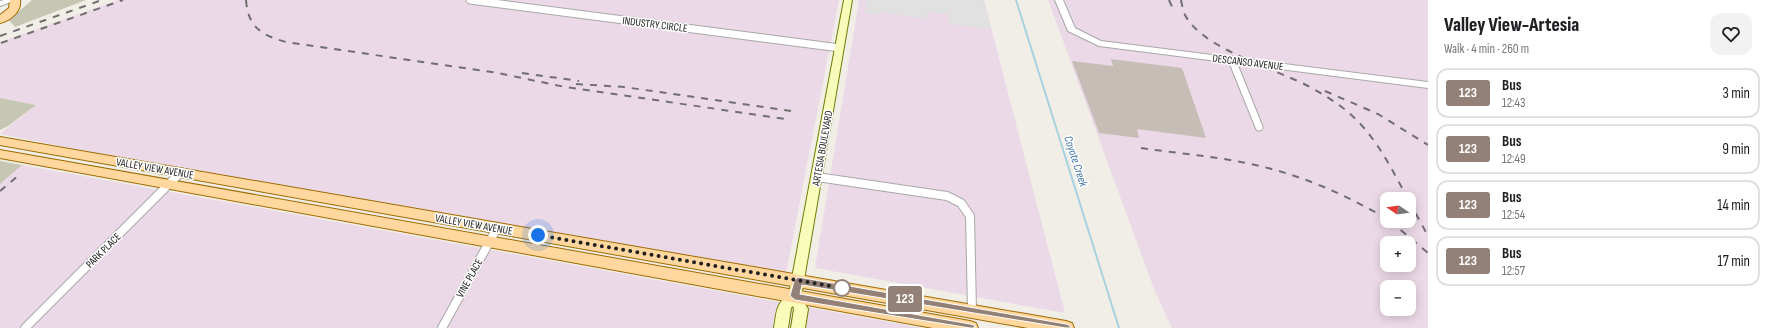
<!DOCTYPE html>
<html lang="en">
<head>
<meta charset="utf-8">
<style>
  :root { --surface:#fff; --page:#f2f2f2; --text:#202124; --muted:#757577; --line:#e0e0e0 }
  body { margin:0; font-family:"Sofia Sans Condensed",sans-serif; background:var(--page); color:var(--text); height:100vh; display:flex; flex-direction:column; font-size:15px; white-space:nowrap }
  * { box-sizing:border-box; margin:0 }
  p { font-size:13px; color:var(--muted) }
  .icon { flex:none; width:22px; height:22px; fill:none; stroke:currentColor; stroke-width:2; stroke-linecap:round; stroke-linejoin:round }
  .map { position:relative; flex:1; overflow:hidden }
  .sheet { display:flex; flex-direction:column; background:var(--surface); width:340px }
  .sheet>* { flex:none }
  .badge { padding:0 8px; border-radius:3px; font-size:14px; line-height:26px }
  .needle { width:26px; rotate:283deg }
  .controls { position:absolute; left:1380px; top:192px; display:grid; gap:8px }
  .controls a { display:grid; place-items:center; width:36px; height:36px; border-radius:8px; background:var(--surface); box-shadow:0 2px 10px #0003; font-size:20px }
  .you { position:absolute; width:20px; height:20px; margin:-10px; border:3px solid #fff; border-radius:50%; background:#1a73e8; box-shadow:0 0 0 6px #1a73e833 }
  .map>.badge { position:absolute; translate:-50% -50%; box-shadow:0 0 0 2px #fff }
  .round { display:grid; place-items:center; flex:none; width:42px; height:42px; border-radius:12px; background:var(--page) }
  .summary { display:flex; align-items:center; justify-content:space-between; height:68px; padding:0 16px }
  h1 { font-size:19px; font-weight:800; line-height:30px }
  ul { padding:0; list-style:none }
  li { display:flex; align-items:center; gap:12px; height:50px; margin:0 8px 6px; padding:0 8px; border:2px solid var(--line); border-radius:12px }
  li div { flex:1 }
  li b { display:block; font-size:15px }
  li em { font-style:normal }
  li .badge { min-width:44px; font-weight:700; text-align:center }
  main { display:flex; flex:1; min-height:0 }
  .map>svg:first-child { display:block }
  .industrial { fill:#ebd9e7; fill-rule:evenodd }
  .construction { fill:#c6c7b2 }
  .parking { fill:#e1e1e1 }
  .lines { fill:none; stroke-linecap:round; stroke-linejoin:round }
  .stream { stroke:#a7d2e0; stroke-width:2 }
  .building { fill:#c6beb6 }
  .minor-far1-casing { stroke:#a8a8a8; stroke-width:9 }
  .minor-casing { stroke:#a8a8a8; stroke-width:10 }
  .tertiary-casing { stroke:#a8a8a8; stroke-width:2 }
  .secondary-casing { stroke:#6f7e01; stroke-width:2 }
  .primary-casing { stroke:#9e6c00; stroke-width:2 }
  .minor-far1 { stroke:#fff; stroke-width:7 }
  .minor { stroke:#fff; stroke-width:8 }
  .tertiary { fill:#fff; fill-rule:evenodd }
  .secondary { fill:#f7fcbb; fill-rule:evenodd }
  .primary { fill:#ffd79f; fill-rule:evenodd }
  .rail { stroke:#6f6f6f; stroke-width:2; stroke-dasharray:7 7; stroke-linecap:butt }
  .line { fill:#938177; stroke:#fff }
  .walk { stroke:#212121; stroke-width:4; stroke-dasharray:0 7.2 }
  .stop-dot { fill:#fff; stroke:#938177; stroke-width:2 }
  .labels { text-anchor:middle; stroke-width:3; stroke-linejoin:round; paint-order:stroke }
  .street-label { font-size:11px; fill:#212121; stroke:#fff }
  .water-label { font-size:12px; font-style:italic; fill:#4678ad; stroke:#fff }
</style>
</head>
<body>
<main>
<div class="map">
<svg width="1428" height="328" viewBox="0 0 1428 328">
  <rect width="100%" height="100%" fill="#f1eee7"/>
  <!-- industrial -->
  <path class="industrial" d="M 118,0 L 839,0 L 786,273 L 149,163 L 0,134 L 36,105 L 0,98 L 0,42 Z
    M 859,0 L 984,0 L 1065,313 L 815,268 Z
    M 1048,0 L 1428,0 L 1428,328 L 1172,328 L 1154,289 ZM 1387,199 L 1409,199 L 1409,221 L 1387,221 ZM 1387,243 L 1409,243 L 1409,265 L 1387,265 ZM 1387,287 L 1409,287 L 1409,309 L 1387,309 Z
    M 22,165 L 922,328 L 0,328 L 0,184 Z"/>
  <!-- construction -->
  <path class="construction" d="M 32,0 L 86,0 L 15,27 L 9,20 Z
    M 0,98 L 36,105 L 8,126 L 0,130 Z
    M 0,161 L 22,165 L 0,184 Z"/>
  <!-- parking -->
  <path class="parking" d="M 867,0 L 983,0 L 991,29 L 949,24 L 949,14 L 927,12 L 926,19 L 880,12 L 879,15 L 865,13 Z"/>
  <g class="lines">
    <!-- stream -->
    <path class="stream" d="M 1016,0 L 1119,328"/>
  </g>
  <!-- building -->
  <path class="building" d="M 1111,59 L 1182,68 L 1206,138 L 1137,129 L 1139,138 L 1099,133 L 1072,61 L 1113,66 Z"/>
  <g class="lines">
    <defs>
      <path id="minor-far1" d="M 470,0 L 840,48
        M 1232,60 L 1259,127"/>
      <path id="minor" d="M 817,177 L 947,196 L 961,203 L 970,216 L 972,311
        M 25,328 L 181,172
        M 442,328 L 497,228"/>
      <path id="tertiary" d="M 4,0 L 16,0 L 0,6 L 0,1 Z
        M 1055,0 L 1063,0 L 1075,28 L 1101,41 L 1428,82 L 1428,88 L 1099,46 L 1068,31 Z"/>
      <path id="secondary" d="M 844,0 L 852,0 L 801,297 L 808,309 L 805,328 L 791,328 L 794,309 L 793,306 L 791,308 L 788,328 L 774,328 C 777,312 775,305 789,294 Z"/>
      <path id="primary" d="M 10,0 L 20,0 C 22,11 10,21 0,23 L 0,15 L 9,8 Z
        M 0,137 L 1066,321 L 1072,323 L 1074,328 L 1028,328 L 0,145 Z
        M 0,150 L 970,321 L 976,323 L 978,328 L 933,328 L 0,158 Z"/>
    </defs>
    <!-- minor-far1 casing -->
    <use href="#minor-far1" class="minor-far1-casing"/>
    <!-- minor casing -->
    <use href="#minor" class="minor-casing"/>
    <!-- tertiary casing -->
    <use href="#tertiary" class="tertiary-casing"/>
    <!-- secondary casing -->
    <use href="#secondary" class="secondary-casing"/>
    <!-- primary casing -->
    <use href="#primary" class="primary-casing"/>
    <!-- minor-far1 -->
    <use href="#minor-far1" class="minor-far1"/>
    <!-- minor -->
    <use href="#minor" class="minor"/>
    <!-- tertiary -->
    <use href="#tertiary" class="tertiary"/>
    <!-- secondary -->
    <use href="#secondary" class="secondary"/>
    <!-- primary -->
    <use href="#primary" class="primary"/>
    <!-- rail -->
    <path class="rail" d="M 246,0 C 248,27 261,35 286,42 L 498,73 L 565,87 L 786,119
      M 1169,0 L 1174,11
      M 1181,0 C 1182,5 1183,10 1185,15 C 1202,48 1272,68 1304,84 C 1318,91 1331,99 1343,108 C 1374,132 1390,166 1408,199
      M 0,36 L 102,0
      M 1,43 L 123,0
      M 522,73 L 579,81
      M 576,84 L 624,87 L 791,111
      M 1325,91 L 1378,114 L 1428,145
      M 1141,148 C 1182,154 1224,157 1264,167 C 1308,178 1348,196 1387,219
      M 0,191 L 19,175
      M 1409,201 L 1428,236
      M 1390,221 L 1428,253"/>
  </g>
  <!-- line -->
  <path class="line" d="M 798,277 L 1066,324 L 1069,325 L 1071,328 L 1066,328 L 802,285 L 800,294 L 970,324 L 974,325 L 975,328 L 970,328 L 795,300 L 790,296 L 794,281 Z"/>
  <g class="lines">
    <!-- walk -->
    <path class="walk" d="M 538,235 L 842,288"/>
  </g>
  <!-- markers -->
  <circle class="stop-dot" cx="842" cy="288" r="8"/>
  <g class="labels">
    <!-- street labels -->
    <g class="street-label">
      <text transform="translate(655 24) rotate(7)" y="4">INDUSTRY CIRCLE</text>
      <text transform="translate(1248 62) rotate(7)" y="4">DESCANSO AVENUE</text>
      <text transform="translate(822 148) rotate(-80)" y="4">ARTESIA BOULEVARD</text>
      <text transform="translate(155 168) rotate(10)" y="4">VALLEY VIEW AVENUE</text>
      <text transform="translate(474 224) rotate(10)" y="4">VALLEY VIEW AVENUE</text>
      <text transform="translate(103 250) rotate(-45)" y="4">PARK PLACE</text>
      <text transform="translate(469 278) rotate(-61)" y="4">VINE PLACE</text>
    </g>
    <!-- water labels -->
    <g class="water-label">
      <text transform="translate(1076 161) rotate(72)" y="4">Coyote Creek</text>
    </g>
  </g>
</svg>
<div class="controls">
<a><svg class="needle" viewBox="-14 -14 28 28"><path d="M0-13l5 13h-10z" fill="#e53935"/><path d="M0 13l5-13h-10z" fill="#757577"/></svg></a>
<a>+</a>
<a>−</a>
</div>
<div class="you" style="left:538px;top:235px"></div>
<b class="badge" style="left:905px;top:299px;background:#938177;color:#fff">123</b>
</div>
<section class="sheet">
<div class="summary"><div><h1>Valley View-Artesia</h1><p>Walk · 4 min · 260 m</p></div><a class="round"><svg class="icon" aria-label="heart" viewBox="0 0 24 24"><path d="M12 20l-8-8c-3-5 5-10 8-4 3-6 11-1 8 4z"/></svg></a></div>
<ul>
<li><span class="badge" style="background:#938177;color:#fff">123</span><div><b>Bus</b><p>12:43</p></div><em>3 min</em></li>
<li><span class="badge" style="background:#938177;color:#fff">123</span><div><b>Bus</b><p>12:49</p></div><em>9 min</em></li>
<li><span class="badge" style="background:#938177;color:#fff">123</span><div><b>Bus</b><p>12:54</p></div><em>14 min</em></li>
<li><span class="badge" style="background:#938177;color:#fff">123</span><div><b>Bus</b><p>12:57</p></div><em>17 min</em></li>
</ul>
</section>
</main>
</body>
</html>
